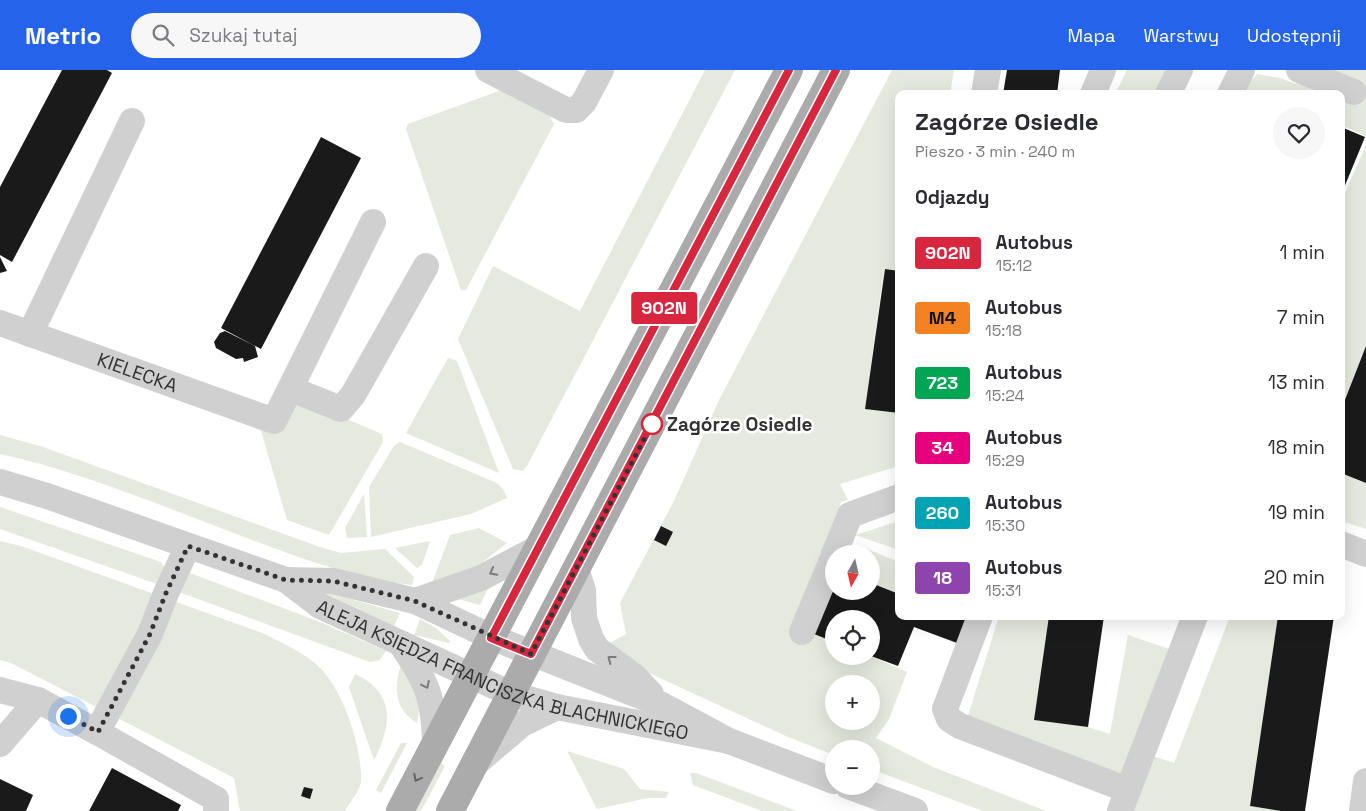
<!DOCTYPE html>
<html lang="pl">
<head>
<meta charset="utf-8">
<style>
  :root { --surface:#fff; --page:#f7f7f7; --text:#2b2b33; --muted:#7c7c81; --accent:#2563eb }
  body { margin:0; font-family:"Space Grotesk",sans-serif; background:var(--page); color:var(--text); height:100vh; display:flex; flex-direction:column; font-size:19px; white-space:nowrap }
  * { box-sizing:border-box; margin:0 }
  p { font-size:16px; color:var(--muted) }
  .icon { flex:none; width:28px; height:28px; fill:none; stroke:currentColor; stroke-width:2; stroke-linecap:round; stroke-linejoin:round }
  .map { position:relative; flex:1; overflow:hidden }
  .panel { position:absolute; left:895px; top:20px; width:450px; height:530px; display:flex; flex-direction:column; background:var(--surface); border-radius:10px; box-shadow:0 5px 20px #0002 }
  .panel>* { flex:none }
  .badge { padding:0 10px; border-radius:4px; font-size:18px; line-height:32px }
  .needle { width:32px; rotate:188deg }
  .tools { position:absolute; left:825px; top:475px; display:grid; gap:10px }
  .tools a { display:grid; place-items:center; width:55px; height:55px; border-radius:50%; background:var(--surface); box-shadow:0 5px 20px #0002; font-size:25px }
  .you { position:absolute; width:25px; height:25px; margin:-12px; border:4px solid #fff; border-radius:50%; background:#1a73e8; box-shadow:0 0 0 8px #1a73e833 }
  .map>.badge { position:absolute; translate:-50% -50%; box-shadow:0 0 0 2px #fff }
  h2 { padding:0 20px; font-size:19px; line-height:45px }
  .round { display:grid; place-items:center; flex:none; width:52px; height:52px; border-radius:26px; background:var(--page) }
  .headline { display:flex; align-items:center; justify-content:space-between; height:85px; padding:0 20px }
  h1 { font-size:24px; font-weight:800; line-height:38px }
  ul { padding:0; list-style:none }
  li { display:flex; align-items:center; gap:15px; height:65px; padding:0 20px }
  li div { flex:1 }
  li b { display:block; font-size:19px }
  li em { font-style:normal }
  li .badge { min-width:55px; font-weight:700; text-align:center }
  header { display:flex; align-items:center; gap:30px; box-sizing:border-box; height:70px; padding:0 25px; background:var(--accent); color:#fff }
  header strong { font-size:24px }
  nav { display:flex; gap:28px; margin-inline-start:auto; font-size:18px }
  .search { width:350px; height:45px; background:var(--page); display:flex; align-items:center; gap:12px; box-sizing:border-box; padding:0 18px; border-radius:28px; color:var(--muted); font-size:19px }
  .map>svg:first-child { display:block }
  .green { fill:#e6e9dd; fill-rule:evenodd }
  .building { fill:#1a1a1a }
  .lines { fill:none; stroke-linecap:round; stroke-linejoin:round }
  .minor { stroke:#d0d0d0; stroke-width:26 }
  .major { stroke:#ababab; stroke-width:28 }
  .oneway { stroke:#7a7a7a }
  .oneway2 { stroke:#636363 }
  .line-casing { stroke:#fff; stroke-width:11 }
  .line { stroke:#d7263d; stroke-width:8 }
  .walk { stroke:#333; stroke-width:5; stroke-dasharray:0 9 }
  .stop-dot { fill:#fff; stroke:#d7263d; stroke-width:2.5 }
  .labels { text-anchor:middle; stroke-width:5; stroke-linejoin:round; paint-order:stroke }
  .street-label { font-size:19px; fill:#333; stroke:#fff }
  .stop-label { font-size:19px; font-weight:bold; fill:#333; stroke:#fff; text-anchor:start }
</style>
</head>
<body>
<header>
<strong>Metrio</strong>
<div class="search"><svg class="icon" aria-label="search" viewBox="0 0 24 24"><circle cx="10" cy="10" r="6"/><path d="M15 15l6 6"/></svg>Szukaj tutaj</div>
<nav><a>Mapa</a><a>Warstwy</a><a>Udostępnij</a></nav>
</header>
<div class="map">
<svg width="1366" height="741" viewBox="0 0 1366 741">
  <rect width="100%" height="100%" fill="#fff"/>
  <!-- green -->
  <path class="green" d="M 705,0 L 735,0 L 527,396 L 523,401 L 513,399 L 458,269 L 493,196 L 580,241 Z
    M 892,0 L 954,0 L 950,24 L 899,24 L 899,201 L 884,199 L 865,338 L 899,343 L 899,396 L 840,414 L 848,430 L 841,432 L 804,553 L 814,564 L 834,572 L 834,586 L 871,586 L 907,602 L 889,649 L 876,668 L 933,697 L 1046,741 L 983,741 L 871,699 L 871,679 L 834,679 L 834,685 L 788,667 L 649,603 L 608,574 L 626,564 L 620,533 L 673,433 L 719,330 ZM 834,614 L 871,614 L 871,651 L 834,651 Z
    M 1127,0 L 1165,0 L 1165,12 L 1158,24 L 1115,24 Z
    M 1303,0 L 1366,0 L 1366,66 L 1341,55 L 1341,24 L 1240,24 L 1257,4 L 1280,8 L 1296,14 Z
    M 510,17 L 546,39 L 554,54 L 466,220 L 461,220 L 406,59 L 408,54 Z
    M 1366,75 L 1366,276 L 1341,340 L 1341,132 Z
    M 448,288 L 457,291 L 499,403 L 406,363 Z
    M 297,328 L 382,364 L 383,372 L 329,465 L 287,450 L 260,357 L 280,363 Z
    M 0,365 L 43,377 L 320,477 L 341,483 L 385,479 L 414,507 L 412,515 C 359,509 305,490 255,471 C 174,441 84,402 0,384 Z
    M 400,372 L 497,413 L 503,419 L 507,428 L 471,444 L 371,467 L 369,417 L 394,376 Z
    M 1341,403 L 1366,413 L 1366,459 L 1341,451 Z
    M 364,424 L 367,467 L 347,468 L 345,458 Z
    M 0,437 L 161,492 L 166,501 L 160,515 L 0,459 Z
    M 899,451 L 899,480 L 855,465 Z
    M 479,458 L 507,473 L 474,499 L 432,513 L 450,465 Z
    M 0,471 L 21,476 L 265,564 C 283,574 302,581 317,595 C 343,618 362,677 361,711 C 361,720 349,733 345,741 L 240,741 L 234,708 L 11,593 L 0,590 Z
    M 430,471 L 422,495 L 417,498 L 395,478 Z
    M 867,479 L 899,492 L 899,524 L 871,513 L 871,484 L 865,484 Z
    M 190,503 L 320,552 L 386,581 L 380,590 L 370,592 L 176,521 L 181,507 Z
    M 488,519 L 480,535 L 458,529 Z
    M 326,522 L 400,543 L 394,556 L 324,525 Z
    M 999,546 L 1049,546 L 1034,650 L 1088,657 L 1110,664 L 1128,565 L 1169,579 L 1120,707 L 967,649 Z
    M 1230,546 L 1278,546 L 1250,736 L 1281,741 L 1130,741 L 1153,686 L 1174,693 Z
    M 420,549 L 436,558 L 450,571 L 449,573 L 414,565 Z
    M 403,591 C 415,604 422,636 417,653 C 393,639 393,613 403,591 Z
    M 355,604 C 396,623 392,655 374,690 L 349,617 Z
    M 401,673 L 407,673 L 381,723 L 376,720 Z
    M 567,681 L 624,699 L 640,719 L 669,722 L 666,728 L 648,728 L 597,739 Z
    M 441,693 L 445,696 L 421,741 L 416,741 Z
    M 690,703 L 696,703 L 797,741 L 762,741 L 693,715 Z"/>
  <!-- building -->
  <path class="building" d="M 62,0 L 107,0 L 112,3 L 12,192 L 0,185 L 0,117 Z
    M 1007,0 L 1060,0 L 1057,24 L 1003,24 Z
    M 1341,57 L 1365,67 L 1341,125 Z
    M 321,67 L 361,88 L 261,279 L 221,258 Z
    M 0,187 L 7,201 L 0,203 Z
    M 885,199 L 899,201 L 899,343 L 865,339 Z
    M 225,261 L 255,276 L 258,287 L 244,292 L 243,288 L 236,289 L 216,278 L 214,272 L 220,263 Z
    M 1366,276 L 1366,413 L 1341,403 L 1341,340 Z
    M 661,456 L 673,462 L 666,476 L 654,470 Z
    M 834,513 L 834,521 L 871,521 L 871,513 L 899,524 L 899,546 L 967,546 L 957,573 L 914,557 L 898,596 L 871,586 L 871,549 L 834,549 L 834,572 L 814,564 Z
    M 1049,546 L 1104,546 L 1088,657 L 1034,650 Z
    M 1278,546 L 1334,546 L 1305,741 L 1281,741 L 1250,736 Z
    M 112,698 L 181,735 L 178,741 L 89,741 Z
    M 0,709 L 33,725 L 26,741 L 0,741 Z
    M 304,717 L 313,719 L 310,729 L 301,726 Z"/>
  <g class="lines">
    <!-- minor -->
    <g class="minor">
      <path d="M 488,0 L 566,40 L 576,40 L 584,32 L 601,0"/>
      <path d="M 1299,0 L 1354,22"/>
      <path d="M 984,24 L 988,0"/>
      <path d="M 1093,24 L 1103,0"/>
      <path d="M 1168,24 L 1180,0"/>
      <path d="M 1230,24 L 1242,0"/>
      <path id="s1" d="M 0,253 L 274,351 L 373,152"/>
      <path d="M 30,264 L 132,51"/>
      <path d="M 291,319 L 341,339 L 353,325 L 426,196"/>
      <path id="s2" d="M 0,412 L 47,426 L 286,510 L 320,536 L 511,624 L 557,637 L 729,671"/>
      <path d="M 1341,474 L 1366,484"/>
      <path d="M 834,484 L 850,445 L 899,427"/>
      <path d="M 576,499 L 583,520 L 584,548 L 591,569 L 597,579 L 634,606 L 651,624"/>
      <path d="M 286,510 L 333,511 L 415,531 L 491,567 L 660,634 L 729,671 L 834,711"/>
      <path d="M 415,531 L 481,508 L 536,479"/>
      <path d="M 980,546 L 945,639 L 949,649 L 960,656 L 1128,720"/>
      <path d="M 802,562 L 834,485"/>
      <path d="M 401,574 C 427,612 434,628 435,674"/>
      <path d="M 0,620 L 38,630 L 97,662 L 150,564 L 166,523 L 188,476"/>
      <path d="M 97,662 L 216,729 L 216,741"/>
      <path d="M 0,674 L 38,630"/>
      <path d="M 475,694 L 522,654 L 557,637"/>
      <path d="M 848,716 L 915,741"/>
      <path d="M 1120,741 L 1195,546"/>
      <path d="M 1362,741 L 1366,711"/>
    </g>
    <!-- major -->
    <path class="major" d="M 400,741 L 789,0
      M 450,741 L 836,0"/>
  </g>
  <!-- one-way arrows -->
  <defs><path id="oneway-chevron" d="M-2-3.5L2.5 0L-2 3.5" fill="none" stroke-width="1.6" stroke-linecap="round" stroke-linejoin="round" transform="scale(1.25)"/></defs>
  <g class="oneway">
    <use href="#oneway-chevron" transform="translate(493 502) rotate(152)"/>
    <use href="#oneway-chevron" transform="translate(611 589) rotate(-143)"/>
    <use href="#oneway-chevron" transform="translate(426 615) rotate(65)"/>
  </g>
  <use class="oneway2" href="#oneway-chevron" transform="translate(417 708) rotate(118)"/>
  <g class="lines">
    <defs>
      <path id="line" d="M 789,0 L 491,568 L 531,584 L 836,0"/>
    </defs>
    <!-- line casing -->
    <use href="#line" class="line-casing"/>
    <!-- line -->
    <use href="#line" class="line"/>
    <!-- walk -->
    <path class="walk" d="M 68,646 L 98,662 L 150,564 L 166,523 L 188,476 L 286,510 L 333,511 L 415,531 L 531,584 L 652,354"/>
  </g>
  <!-- markers -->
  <circle class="stop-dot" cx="652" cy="354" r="10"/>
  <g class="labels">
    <!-- street labels -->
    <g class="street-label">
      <text dy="7" stroke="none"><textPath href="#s1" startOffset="146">KIELECKA</textPath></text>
      <text dy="7" stroke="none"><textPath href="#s2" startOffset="540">ALEJA KSIĘDZA FRANCISZKA BLACHNICKIEGO</textPath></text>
    </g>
    <!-- stop labels -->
    <g class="stop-label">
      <text x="667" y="361">Zagórze Osiedle</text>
    </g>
  </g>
</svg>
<div class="tools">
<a><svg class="needle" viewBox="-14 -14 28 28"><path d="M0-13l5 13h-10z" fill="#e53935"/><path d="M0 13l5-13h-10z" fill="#7c7c81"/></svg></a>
<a><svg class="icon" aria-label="locate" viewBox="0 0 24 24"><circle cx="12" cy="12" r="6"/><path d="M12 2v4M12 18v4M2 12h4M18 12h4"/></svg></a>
<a>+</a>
<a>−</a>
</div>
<div class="you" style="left:68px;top:646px"></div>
<b class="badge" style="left:664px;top:238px;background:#d7263d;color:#fff">902N</b>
<section class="panel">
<div class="headline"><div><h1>Zagórze Osiedle</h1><p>Pieszo · 3 min · 240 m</p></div><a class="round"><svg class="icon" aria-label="heart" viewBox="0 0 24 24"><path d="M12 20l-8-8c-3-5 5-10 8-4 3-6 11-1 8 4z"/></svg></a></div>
<h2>Odjazdy</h2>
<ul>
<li><span class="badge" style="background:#d7263d;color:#fff">902N</span><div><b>Autobus</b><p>15:12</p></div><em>1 min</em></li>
<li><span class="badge" style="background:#f58220;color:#111">M4</span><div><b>Autobus</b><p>15:18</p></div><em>7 min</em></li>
<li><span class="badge" style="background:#00a651;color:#fff">723</span><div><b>Autobus</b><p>15:24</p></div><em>13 min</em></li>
<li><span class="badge" style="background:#e6007e;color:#fff">34</span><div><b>Autobus</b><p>15:29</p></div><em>18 min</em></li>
<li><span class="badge" style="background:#00a3b4;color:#fff">260</span><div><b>Autobus</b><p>15:30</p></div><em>19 min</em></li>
<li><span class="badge" style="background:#8e44ad;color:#fff">18</span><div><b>Autobus</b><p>15:31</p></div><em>20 min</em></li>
</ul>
</section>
</div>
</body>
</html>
